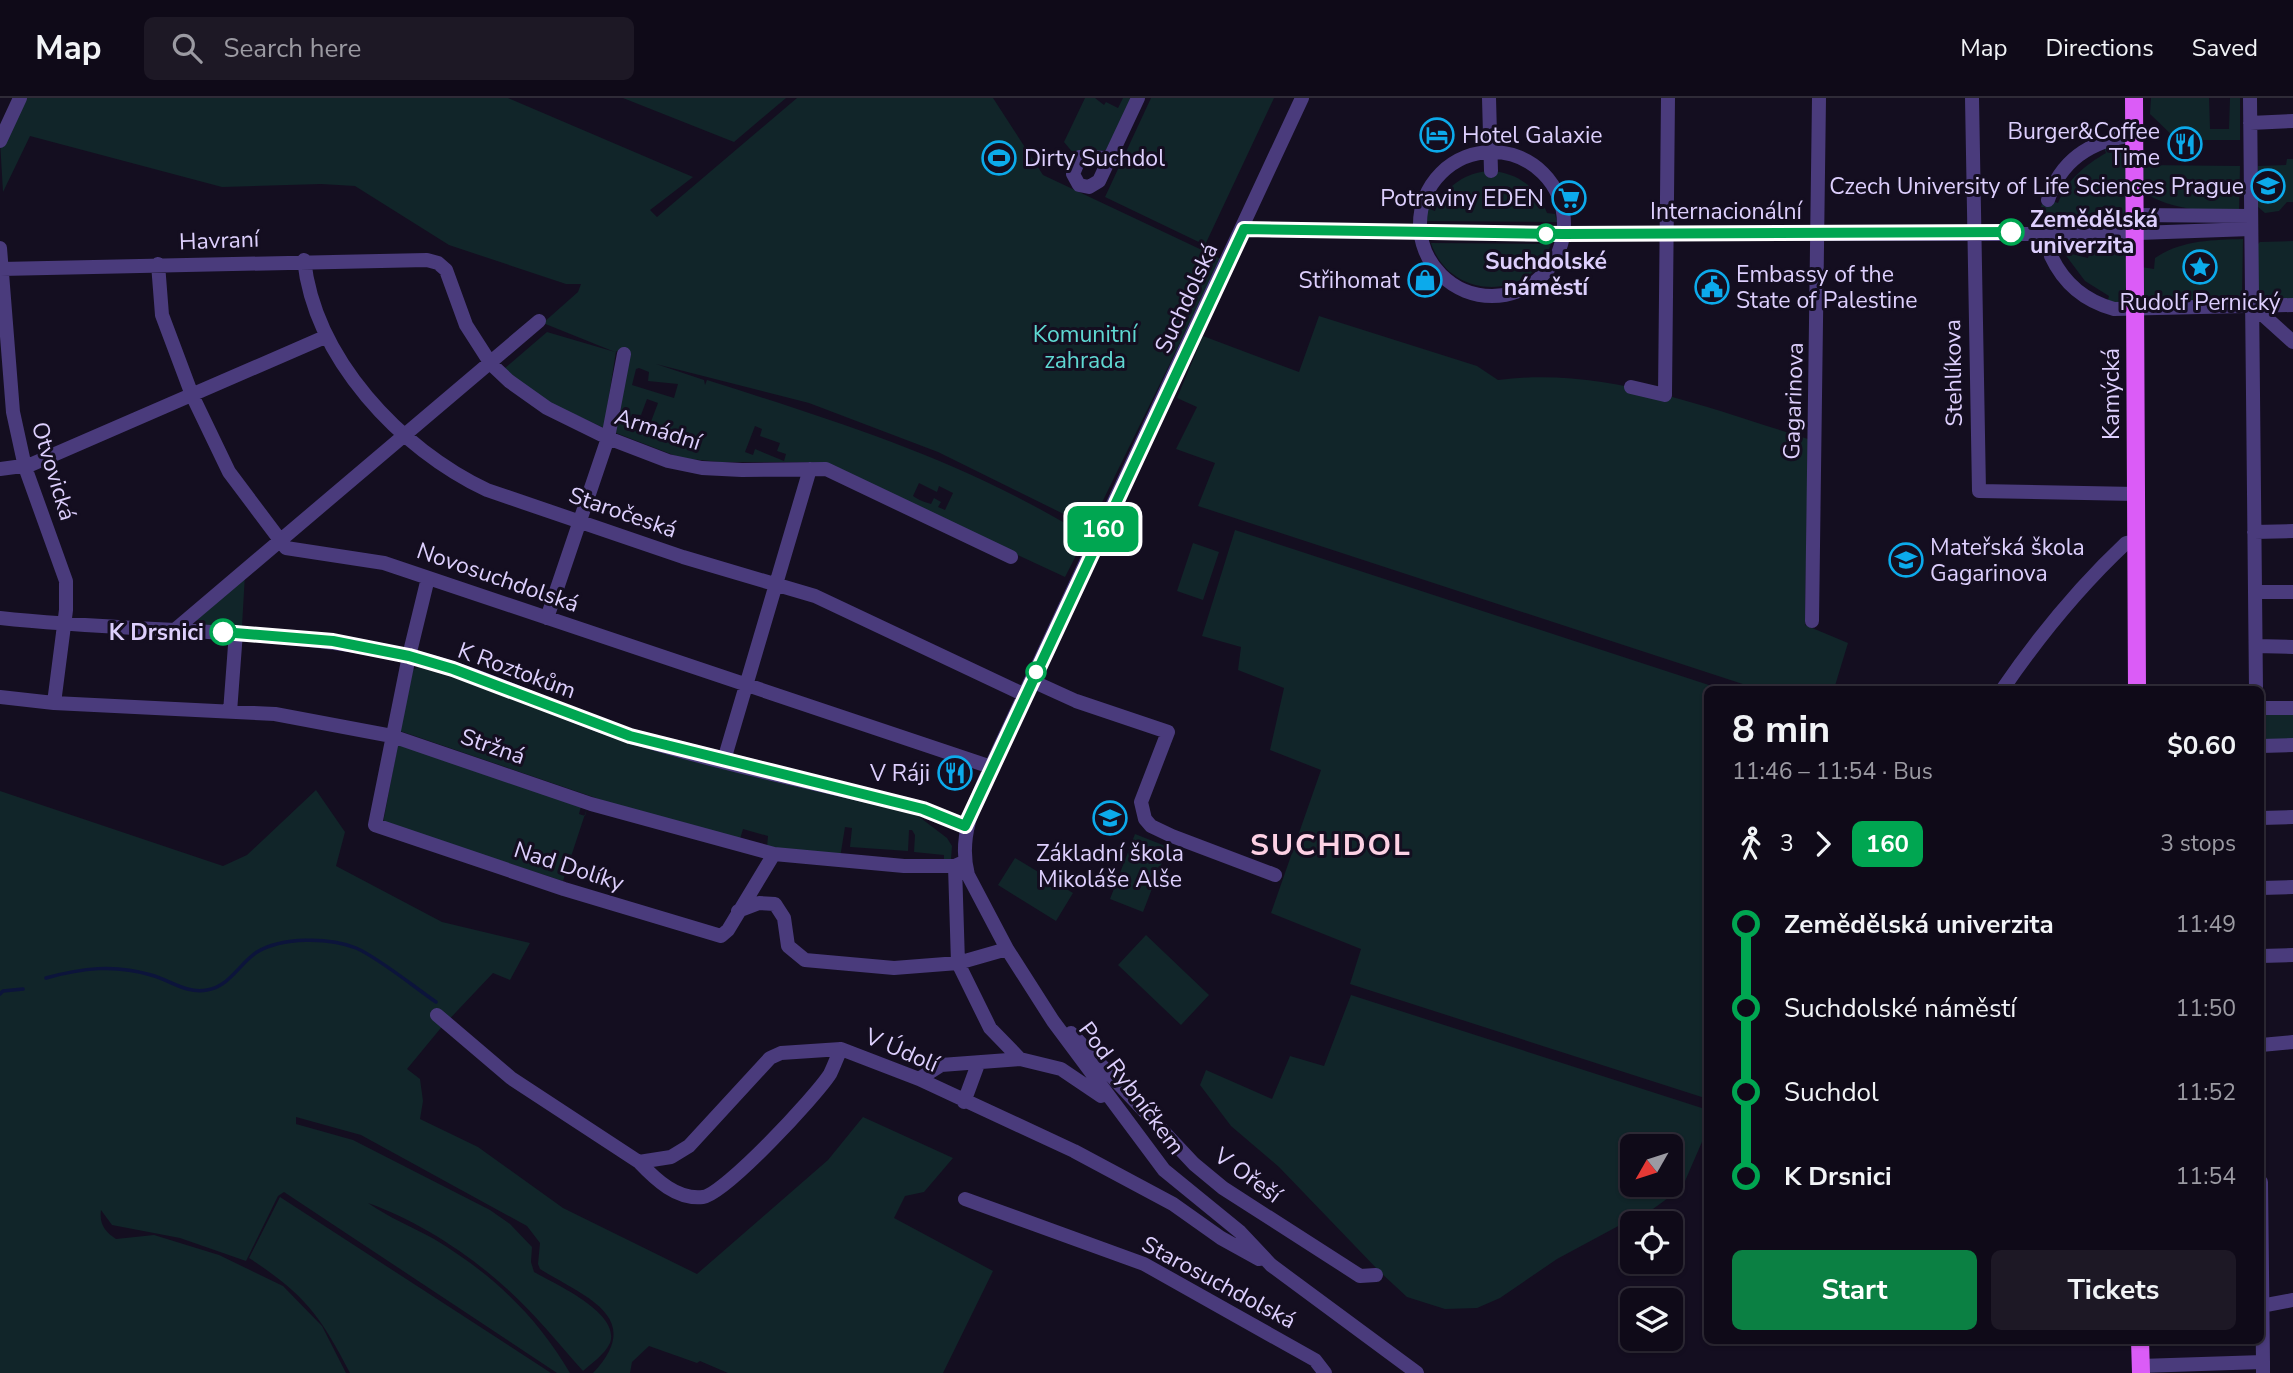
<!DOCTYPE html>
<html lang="en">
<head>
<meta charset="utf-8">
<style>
  :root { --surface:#0f0a18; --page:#1d1825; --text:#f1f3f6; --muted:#9b9aa2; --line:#2f2b37; --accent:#0b8043 }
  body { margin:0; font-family:"Nunito Sans",sans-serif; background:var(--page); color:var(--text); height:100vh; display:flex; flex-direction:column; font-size:26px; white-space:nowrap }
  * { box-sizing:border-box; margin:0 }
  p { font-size:23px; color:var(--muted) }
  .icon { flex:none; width:38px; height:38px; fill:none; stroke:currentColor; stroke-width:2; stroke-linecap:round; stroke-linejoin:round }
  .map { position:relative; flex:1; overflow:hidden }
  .side { position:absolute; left:1704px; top:588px; width:560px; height:658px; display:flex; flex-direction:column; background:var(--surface); border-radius:10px; box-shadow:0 2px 5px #0004,0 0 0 2px var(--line) }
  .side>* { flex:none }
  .badge { padding:0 14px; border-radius:10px; font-size:24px; line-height:46px }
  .needle { width:46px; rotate:231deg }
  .buttons { position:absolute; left:1620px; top:1036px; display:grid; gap:14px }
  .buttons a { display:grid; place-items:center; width:63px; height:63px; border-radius:10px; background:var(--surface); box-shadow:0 2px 5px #0004,0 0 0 2px var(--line); font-size:35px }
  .map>.badge { position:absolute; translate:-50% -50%; box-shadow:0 0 0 4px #fff }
  .legs { display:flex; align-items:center; gap:10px; height:77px; padding:0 28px; font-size:23px }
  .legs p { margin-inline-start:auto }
  .head { display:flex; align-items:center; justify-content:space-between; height:119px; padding:0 28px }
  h1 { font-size:38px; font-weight:700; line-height:52px }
  .action { display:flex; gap:14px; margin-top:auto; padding:14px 28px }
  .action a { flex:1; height:80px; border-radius:10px; background:var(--accent); color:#fff; font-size:28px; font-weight:700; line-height:80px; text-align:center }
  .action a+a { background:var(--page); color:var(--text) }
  ul { padding:0 28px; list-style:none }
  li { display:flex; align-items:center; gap:24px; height:84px; font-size:26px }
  li i { display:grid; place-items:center; width:10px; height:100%; margin:0 9px; background:currentColor }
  li i::after { content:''; width:18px; height:18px; margin:-9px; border:5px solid; border-radius:50%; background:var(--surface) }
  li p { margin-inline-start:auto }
  li:first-child i { background:linear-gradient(#0000 50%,currentColor 0) }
  li:last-child i { background:linear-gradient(currentColor 50%,#0000 0) }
  header { display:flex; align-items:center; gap:42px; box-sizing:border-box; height:98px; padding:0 35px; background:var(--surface); border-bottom:2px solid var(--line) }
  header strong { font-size:33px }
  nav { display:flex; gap:38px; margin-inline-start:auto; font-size:24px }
  .search { width:490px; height:63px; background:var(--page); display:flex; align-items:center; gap:18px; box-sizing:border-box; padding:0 24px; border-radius:10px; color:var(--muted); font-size:26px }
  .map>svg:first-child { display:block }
  .green { fill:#112529; fill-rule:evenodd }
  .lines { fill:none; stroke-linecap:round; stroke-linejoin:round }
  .stream { stroke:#0c143b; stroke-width:3.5 }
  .minor { stroke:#4a3b7c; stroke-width:14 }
  .major { stroke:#db5cf7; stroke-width:18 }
  .line-1-casing { stroke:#fff; stroke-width:16 }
  .line-1 { stroke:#00a651; stroke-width:10 }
  .stop-1-dot { fill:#fff; stroke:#00a651; stroke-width:3.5 }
  .labels { text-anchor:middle; stroke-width:6; stroke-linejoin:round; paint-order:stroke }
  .poi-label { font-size:23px; fill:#ddcffd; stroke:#140e20; text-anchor:end }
  .street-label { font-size:23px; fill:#ddcffd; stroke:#140e20 }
  .stop-label { font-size:23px; font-weight:bold; fill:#ddcffd; stroke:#140e20; text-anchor:start }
  .park-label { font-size:23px; fill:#5fd8d2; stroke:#140e20 }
  .district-label { font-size:30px; font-weight:bold; letter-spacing:2px; fill:#fdd1e4; stroke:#140e20 }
</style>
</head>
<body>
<header>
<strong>Map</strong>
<div class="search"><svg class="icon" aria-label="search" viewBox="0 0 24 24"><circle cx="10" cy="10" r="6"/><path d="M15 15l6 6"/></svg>Search here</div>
<nav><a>Map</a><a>Directions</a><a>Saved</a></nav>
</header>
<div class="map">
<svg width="2293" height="1275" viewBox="0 0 2293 1275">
  <rect width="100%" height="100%" fill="#140e20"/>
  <!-- green -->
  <path class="green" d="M 20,0 L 508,0 L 693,79 L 650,112 L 657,119 L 797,0 L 993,0 L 1043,77 L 1221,161 L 1090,429 L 938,354 L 809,305 L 656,266 L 704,282 L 705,287 L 707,282 C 839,324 968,364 1086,438 L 1065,479 L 818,364 L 720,364 L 681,360 L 616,335 L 629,258 L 616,253 L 604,330 C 570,314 530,299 505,270 L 547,234 L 615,254 L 543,225 L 578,194 L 581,186 L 566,186 L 449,147 L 355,88 L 321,86 L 222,89 L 30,38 L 3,94 L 0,43 ZM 639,270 L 649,274 L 648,283 L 678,286 L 674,300 L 632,287 L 636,271 ZM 647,301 L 658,305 L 646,337 L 627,330 L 632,316 L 641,317 ZM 755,328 L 762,331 L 760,338 L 780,345 L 777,353 L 786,356 L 784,363 L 755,351 L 753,357 L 745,354 ZM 919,385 L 937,394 L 939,388 L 953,395 L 945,412 L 938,409 L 941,404 L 934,400 L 931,406 C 922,403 921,403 913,398 Z
    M 623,0 L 786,0 L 734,44 Z
    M 1085,0 L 1095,0 L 1104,7 L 1106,4 L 1118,10 L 1123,0 L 1132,0 L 1106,52 L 1074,56 L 1064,44 Z
    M 1151,0 L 1274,0 L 1205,147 L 1105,99 Z
    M 2151,0 L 2209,0 L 2210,31 L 2229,31 L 2230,0 L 2240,0 L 2240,42 L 2177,42 L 2150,16 Z
    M 2115,46 L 2127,52 C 2126,99 2143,132 2081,127 C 2068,126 2050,127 2039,119 L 2043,100 L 2058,105 C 2067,82 2085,67 2106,55 L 2103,47 Z
    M 2287,61 L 2293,61 L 2293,104 L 2287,104 L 2279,113 L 2265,115 L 2257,108 L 2258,68 L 2286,67 Z
    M 2142,67 L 2240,68 L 2239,113 C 2205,113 2173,113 2143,94 Z
    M 1491,73 C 1518,75 1537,89 1547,115 L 1555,116 L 1557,124 L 1427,123 L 1427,110 L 1435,113 C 1445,89 1464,74 1491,73 Z
    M 2243,141 L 2242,202 L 2149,204 L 2143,201 L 2141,169 L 2154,171 L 2155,160 C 2181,142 2213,142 2243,141 Z
    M 2293,143 L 2293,204 L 2263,204 L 2258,196 L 2257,147 L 2260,144 Z
    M 1431,145 L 1551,146 C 1532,204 1450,203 1431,145 Z
    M 2112,145 L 2121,149 C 2131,164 2130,193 2118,205 L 2107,206 L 2109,198 L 2085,183 L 2064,155 L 2046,160 L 2043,149 L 2088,160 L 2091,149 L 2113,149 Z
    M 1319,218 L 1477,268 L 1498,282 C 1604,268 1708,310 1808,341 L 1805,527 L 1848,545 L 1834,591 L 1758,591 L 1198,408 L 1215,365 L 1176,351 L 1197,309 L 1177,300 L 1203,238 L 1299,274 Z
    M 1235,432 L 1721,591 L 1708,592 L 1708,1001 L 1350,886 L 1361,851 L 1271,815 L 1321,672 L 1270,652 L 1284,590 L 1238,572 L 1241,549 L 1202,538 Z
    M 1193,445 L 1219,454 L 1203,502 L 1177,493 Z
    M 245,476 L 242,528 L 200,529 L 196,521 Z
    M 418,569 L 808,690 L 918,718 L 947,740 L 952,748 L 951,761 L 944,765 L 944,757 L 914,754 L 915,737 L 912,732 L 909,732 L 908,753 L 850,749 L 852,730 L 845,729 L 840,760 L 767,749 L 768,738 L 743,731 L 740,741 L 634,713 L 400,633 L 413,572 Z
    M 2293,614 L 2293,642 L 2261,642 L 2261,615 Z
    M 398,645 L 581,708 L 579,716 L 585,718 L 587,710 L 563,783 L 383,725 Z
    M 316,692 L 345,734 L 336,768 L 442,824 L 530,845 L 510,882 L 493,875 L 440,931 L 407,971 L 420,981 L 423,1003 L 420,1021 L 478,1049 L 563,1110 L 697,1176 L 828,1062 L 863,1019 L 953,1060 L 924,1094 L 905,1098 L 894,1120 L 993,1173 L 943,1275 L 728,1275 L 700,1263 L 697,1265 L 649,1248 L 632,1264 L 630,1275 L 593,1275 C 646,1219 585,1199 540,1171 L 538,1166 L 540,1145 L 527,1128 L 361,1037 L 296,1019 L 296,1026 L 353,1042 L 490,1112 L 510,1126 L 532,1149 L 531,1164 L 534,1174 C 555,1186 621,1215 610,1245 C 605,1256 592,1265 583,1273 C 558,1245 534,1215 506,1190 C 468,1155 416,1122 368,1105 C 388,1119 412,1129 434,1141 C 491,1175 536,1217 570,1275 L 557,1275 L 284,1094 L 278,1098 L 246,1163 L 180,1140 L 112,1127 L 101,1112 C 99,1126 105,1134 116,1141 L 154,1137 L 219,1157 L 283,1188 L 322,1228 L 346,1275 L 0,1275 L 0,693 L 223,768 L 247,757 Z
    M 1135,736 L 1168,749 L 1143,814 L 1110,801 Z
    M 1015,760 L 1073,795 L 1056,823 L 998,787 Z
    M 1146,837 L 1209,897 L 1181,927 L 1118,867 Z
    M 1351,897 L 1708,1012 L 1708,1030 L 1682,1090 L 1639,1121 L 1622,1126 L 1557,1161 L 1500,1200 L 1477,1210 L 1445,1211 L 1407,1199 L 1380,1174 L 1279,1069 L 1231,1028 L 1200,987 L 1206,972 L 1272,1001 L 1290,958 L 1324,968 ZM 1633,1048 L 1671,1048 L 1671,1087 L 1633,1087 Z
    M 280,1099 L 551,1275 L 350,1275 C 320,1217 304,1196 249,1160 Z"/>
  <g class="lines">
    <!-- stream -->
    <path class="stream" d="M 46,880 C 82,870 115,866 151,877 C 170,882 186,896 207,892 C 230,888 239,866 257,854 C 282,839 329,839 356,850 C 379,860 414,889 436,904
      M 0,896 L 3,893 L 23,891"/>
    <!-- minor -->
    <path class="minor" d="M 1302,0 L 998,653 C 981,693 956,732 968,777 L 1007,851 L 1053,923 L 1164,1072 L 1240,1134 L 1271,1167 L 1417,1275
      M 1489,0 L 1491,73
      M 1972,0 L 1979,393 L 2136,396
      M 2250,0 L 2256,592
      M 2250,25 L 2293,23
      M 0,43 L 20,0
      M1420 126a72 72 0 1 1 144 0a72 72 0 1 1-144 0Z
      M 1109,60 L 1080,59 L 1073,76 L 1079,87 L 1089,89 L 1099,83 L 1138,0
      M 2048,102 C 2061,60 2093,42 2134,37
      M 2135,117 L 2251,118
      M 1243,131 L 1576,136 L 2110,136 L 2251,131
      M 0,150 L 13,314 L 25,369 L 66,483 L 66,512 L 54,605
      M 2051,158 C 2064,186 2085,203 2114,211 L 2293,207
      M 304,162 C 315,261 400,351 487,392 L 683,459 L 815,498 L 1025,597
      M 158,166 L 162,217 L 192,297 L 229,374 L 286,450 L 384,465 L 991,669
      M 1,171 L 427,162 L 438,165 L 446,172 L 466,227 L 491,266 L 509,283 L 547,310 L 608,340 L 668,363 L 702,370 L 742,372 L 826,371 L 1011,459
      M 2252,207 L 2293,244
      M 1631,289 L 1665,297 L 1668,0
      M 0,371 L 30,367 L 325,239
      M 2254,434 L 2293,433
      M 428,480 L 409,558 L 375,727 L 564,791 L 721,838 L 728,832 L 774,756
      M 2255,494 L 2293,494
      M 0,520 C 135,535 272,529 405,557 C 483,574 555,614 630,638 C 725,668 825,687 923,711 L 965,728
      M 547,520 L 608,340 L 624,256
      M 1812,523 L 1819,0
      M 177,530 L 539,223
      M 2256,548 L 2293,549
      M 1032,583 L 1076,603 L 1168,634 L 1141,704 L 1145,721 L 1151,728 L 1172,738 L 1275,777
      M 2002,592 C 2039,538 2078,490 2126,445 L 2136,443
      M 0,599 L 54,605 L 275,616 L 392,638 L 591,706 L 774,756 L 904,768 L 955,768 L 964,764
      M 2261,610 L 2293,610
      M 230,614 L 236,534
      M 2261,648 L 2293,647
      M 724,662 L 810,371
      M 2261,720 L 2293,719
      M 955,768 L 958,865 L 990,930 L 1020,961 L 1061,971 L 1101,998
      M 2261,790 L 2293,789
      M 738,813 L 759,805 L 775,806 L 784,820 L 788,848 L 805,862 L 894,870 L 958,865 L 1007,851
      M 2261,858 L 2293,857
      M 437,917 L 511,980 L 639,1064 L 671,1059 L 689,1048 L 770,960 L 781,955 L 841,951 L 919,981 L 1074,1053 L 1173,1106 L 1221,1140 L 1259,1161
      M 1071,935 L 1194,1066 L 1223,1090 L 1360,1178 L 1376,1177
      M 2261,947 L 2293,944
      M 919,981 L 941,967 L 1020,961
      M 964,1004 L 978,966
      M 639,1064 C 656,1082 677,1102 703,1099 C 725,1096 816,998 830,976 C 834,968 837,959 841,951
      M 2261,1084 L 2263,1264
      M 965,1101 L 1144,1166 L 1315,1262 L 1325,1275
      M 2261,1208 L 2293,1202
      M 2140,1268 L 2263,1264 L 2263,1275"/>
    <!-- major -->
    <path class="major" d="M 2134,0 L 2137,592
      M 2140,1242 L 2141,1275"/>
  </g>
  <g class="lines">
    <defs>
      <path id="line-1" d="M 223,534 L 333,543 L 409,558 L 453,571 L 630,638 L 923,711 L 965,728 L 1244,131 L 1563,136 L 2011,134"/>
    </defs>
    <!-- line-1 casing -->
    <use href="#line-1" class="line-1-casing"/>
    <!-- line-1 -->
    <use href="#line-1" class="line-1"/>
  </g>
  <!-- icons -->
  <defs>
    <symbol id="hotel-ring" viewBox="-11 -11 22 22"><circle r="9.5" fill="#140e20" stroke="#0caaeb" stroke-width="1.5"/><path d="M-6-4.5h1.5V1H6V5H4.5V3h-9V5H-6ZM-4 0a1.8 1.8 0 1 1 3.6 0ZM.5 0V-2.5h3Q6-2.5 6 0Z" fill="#0caaeb"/></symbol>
    <symbol id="restaurant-ring" viewBox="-11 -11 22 22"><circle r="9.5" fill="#140e20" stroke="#0caaeb" stroke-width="1.5"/><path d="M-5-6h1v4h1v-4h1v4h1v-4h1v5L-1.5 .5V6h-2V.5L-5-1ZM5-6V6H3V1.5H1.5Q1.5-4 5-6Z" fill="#0caaeb"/></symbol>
    <symbol id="stadium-ring" viewBox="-11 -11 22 22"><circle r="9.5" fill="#140e20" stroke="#0caaeb" stroke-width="1.5"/><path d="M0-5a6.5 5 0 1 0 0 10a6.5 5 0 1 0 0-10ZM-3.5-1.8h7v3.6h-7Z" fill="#0caaeb"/></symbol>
    <symbol id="university-ring" viewBox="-11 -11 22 22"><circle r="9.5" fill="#140e20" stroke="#0caaeb" stroke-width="1.5"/><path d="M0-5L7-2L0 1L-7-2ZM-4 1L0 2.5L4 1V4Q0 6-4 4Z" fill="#0caaeb"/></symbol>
    <symbol id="supermarket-ring" viewBox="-11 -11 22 22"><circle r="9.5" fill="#140e20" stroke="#0caaeb" stroke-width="1.5"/><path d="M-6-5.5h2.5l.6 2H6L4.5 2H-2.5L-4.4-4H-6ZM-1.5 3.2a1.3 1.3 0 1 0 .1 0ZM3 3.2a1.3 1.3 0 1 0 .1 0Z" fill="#0caaeb"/></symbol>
    <symbol id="sight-ring" viewBox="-11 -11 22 22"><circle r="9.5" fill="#140e20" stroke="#0caaeb" stroke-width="1.5"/><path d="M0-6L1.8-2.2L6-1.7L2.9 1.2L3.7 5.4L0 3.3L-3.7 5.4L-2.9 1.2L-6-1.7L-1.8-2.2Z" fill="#0caaeb"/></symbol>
    <symbol id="shop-ring" viewBox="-11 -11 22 22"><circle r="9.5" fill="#140e20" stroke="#0caaeb" stroke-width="1.5"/><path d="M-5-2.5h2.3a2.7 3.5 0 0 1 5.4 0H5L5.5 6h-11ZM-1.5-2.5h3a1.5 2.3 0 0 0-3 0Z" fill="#0caaeb"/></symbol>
    <symbol id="civic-ring" viewBox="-11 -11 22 22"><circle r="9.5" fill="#140e20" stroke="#0caaeb" stroke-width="1.5"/><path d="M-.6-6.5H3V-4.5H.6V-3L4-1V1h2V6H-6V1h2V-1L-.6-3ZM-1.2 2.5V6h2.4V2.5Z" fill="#0caaeb"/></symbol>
    <symbol id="school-ring" viewBox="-11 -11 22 22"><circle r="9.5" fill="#140e20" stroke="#0caaeb" stroke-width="1.5"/><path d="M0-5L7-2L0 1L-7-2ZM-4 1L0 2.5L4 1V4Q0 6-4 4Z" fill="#0caaeb"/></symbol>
  </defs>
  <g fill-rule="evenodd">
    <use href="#hotel-ring" x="1418" y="18" width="38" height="38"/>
    <use href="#restaurant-ring" x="2166" y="27" width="38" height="38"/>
    <use href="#stadium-ring" x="980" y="41" width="38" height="38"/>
    <use href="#university-ring" x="2249" y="69" width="38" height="38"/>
    <use href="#supermarket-ring" x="1550" y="81" width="38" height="38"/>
    <use href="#sight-ring" x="2181" y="150" width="38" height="38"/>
    <use href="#shop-ring" x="1406" y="163" width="38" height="38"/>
    <use href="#civic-ring" x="1693" y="170" width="38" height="38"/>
    <use href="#school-ring" x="1887" y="443" width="38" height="38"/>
    <use href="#restaurant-ring" x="936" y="656" width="38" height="38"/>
    <use href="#school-ring" x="1091" y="701" width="38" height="38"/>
  </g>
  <!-- markers -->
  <g class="stop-1-dot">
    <circle cx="2011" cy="134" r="12"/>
    <circle cx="1546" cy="136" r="9"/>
    <circle cx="223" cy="534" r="12"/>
    <circle cx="1036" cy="574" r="9"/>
  </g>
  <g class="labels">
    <!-- poi labels -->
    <g class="poi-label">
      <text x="2160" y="41">Burger&amp;Coffee<tspan x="2160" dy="26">Time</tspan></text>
      <text x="1462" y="45" text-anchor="start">Hotel Galaxie</text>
      <text x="1024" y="68" text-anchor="start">Dirty Suchdol</text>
      <text x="2244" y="96">Czech University of Life Sciences Prague</text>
      <text x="1544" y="108">Potraviny EDEN</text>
      <text x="1736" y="184" text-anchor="start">Embassy of the<tspan x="1736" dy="26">State of Palestine</tspan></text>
      <text x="1400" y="190">Střihomat</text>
      <text x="2200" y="212" text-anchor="middle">Rudolf Pernický</text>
      <text x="1930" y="457" text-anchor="start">Mateřská škola<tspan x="1930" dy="26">Gagarinova</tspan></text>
      <text x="930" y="683">V Ráji</text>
      <text x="1110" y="763" text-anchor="middle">Základní škola<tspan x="1110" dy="26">Mikoláše Alše</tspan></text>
    </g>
    <!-- street labels -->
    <g class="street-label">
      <text x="1726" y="121">Internacionální</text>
      <text transform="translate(219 142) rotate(-2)" y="8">Havraní</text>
      <text transform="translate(1186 200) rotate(-65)" y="8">Suchdolská</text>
      <text transform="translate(1953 275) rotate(-91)" y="8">Stehlíkova</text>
      <text transform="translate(2111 296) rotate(-90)" y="8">Kamýcká</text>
      <text transform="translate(1793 303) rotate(-88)" y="8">Gagarinova</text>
      <text transform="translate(658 331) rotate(18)" y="8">Armádní</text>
      <text transform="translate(54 373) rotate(73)" y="8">Otvovická</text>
      <text transform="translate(623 414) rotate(19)" y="8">Staročeská</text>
      <text transform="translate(498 479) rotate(19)" y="8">Novosuchdolská</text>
      <text transform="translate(517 572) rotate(20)" y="8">K Roztokům</text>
      <text transform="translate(493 648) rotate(19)" y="8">Stržná</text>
      <text transform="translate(569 768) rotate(18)" y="8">Nad Dolíky</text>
      <text transform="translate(902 952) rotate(23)" y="8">V Údolí</text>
      <text transform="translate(1132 990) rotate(53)" y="8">Pod Rybníčkem</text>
      <text transform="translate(1248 1077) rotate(36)" y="8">V Ořeší</text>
      <text transform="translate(1219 1184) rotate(28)" y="8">Starosuchdolská</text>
    </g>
    <!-- stop labels -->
    <g class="stop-label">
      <text x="2030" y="129">Zemědělská<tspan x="2030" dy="26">univerzita</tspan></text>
      <text x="1546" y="171" text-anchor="middle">Suchdolské<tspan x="1546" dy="26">náměstí</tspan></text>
      <text x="204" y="542" text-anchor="end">K Drsnici</text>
    </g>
    <!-- park labels -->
    <g class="park-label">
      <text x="1085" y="244">Komunitní<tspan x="1085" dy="26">zahrada</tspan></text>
    </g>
    <!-- district labels -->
    <g class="district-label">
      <text x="1331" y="757">SUCHDOL</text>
    </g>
  </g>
</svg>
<div class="buttons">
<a><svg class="needle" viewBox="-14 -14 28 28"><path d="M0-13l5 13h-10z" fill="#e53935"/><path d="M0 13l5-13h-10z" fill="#9b9aa2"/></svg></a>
<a><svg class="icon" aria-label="locate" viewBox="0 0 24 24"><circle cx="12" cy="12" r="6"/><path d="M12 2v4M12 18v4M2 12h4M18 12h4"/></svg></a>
<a><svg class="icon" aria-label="layers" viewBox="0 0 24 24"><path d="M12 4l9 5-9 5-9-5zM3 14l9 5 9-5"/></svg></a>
</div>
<b class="badge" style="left:1103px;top:431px;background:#00a651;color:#fff">160</b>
<section class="side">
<div class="head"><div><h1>8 min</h1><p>11:46 – 11:54 · Bus</p></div><b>$0.60</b></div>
<div class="legs"><svg class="icon" aria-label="walk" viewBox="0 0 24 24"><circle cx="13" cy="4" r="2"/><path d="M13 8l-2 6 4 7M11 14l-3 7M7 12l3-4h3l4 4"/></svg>3<svg class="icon" aria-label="forward" viewBox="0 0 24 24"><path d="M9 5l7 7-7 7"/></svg><b class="badge" style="background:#00a651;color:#fff">160</b><p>3 stops</p></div>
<ul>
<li><i style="color:#00a651"></i><b>Zemědělská univerzita</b><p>11:49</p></li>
<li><i style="color:#00a651"></i><span>Suchdolské náměstí</span><p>11:50</p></li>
<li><i style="color:#00a651"></i><span>Suchdol</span><p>11:52</p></li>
<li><i style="color:#00a651"></i><b>K Drsnici</b><p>11:54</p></li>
</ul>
<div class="action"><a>Start</a><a>Tickets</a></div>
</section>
</div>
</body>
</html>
